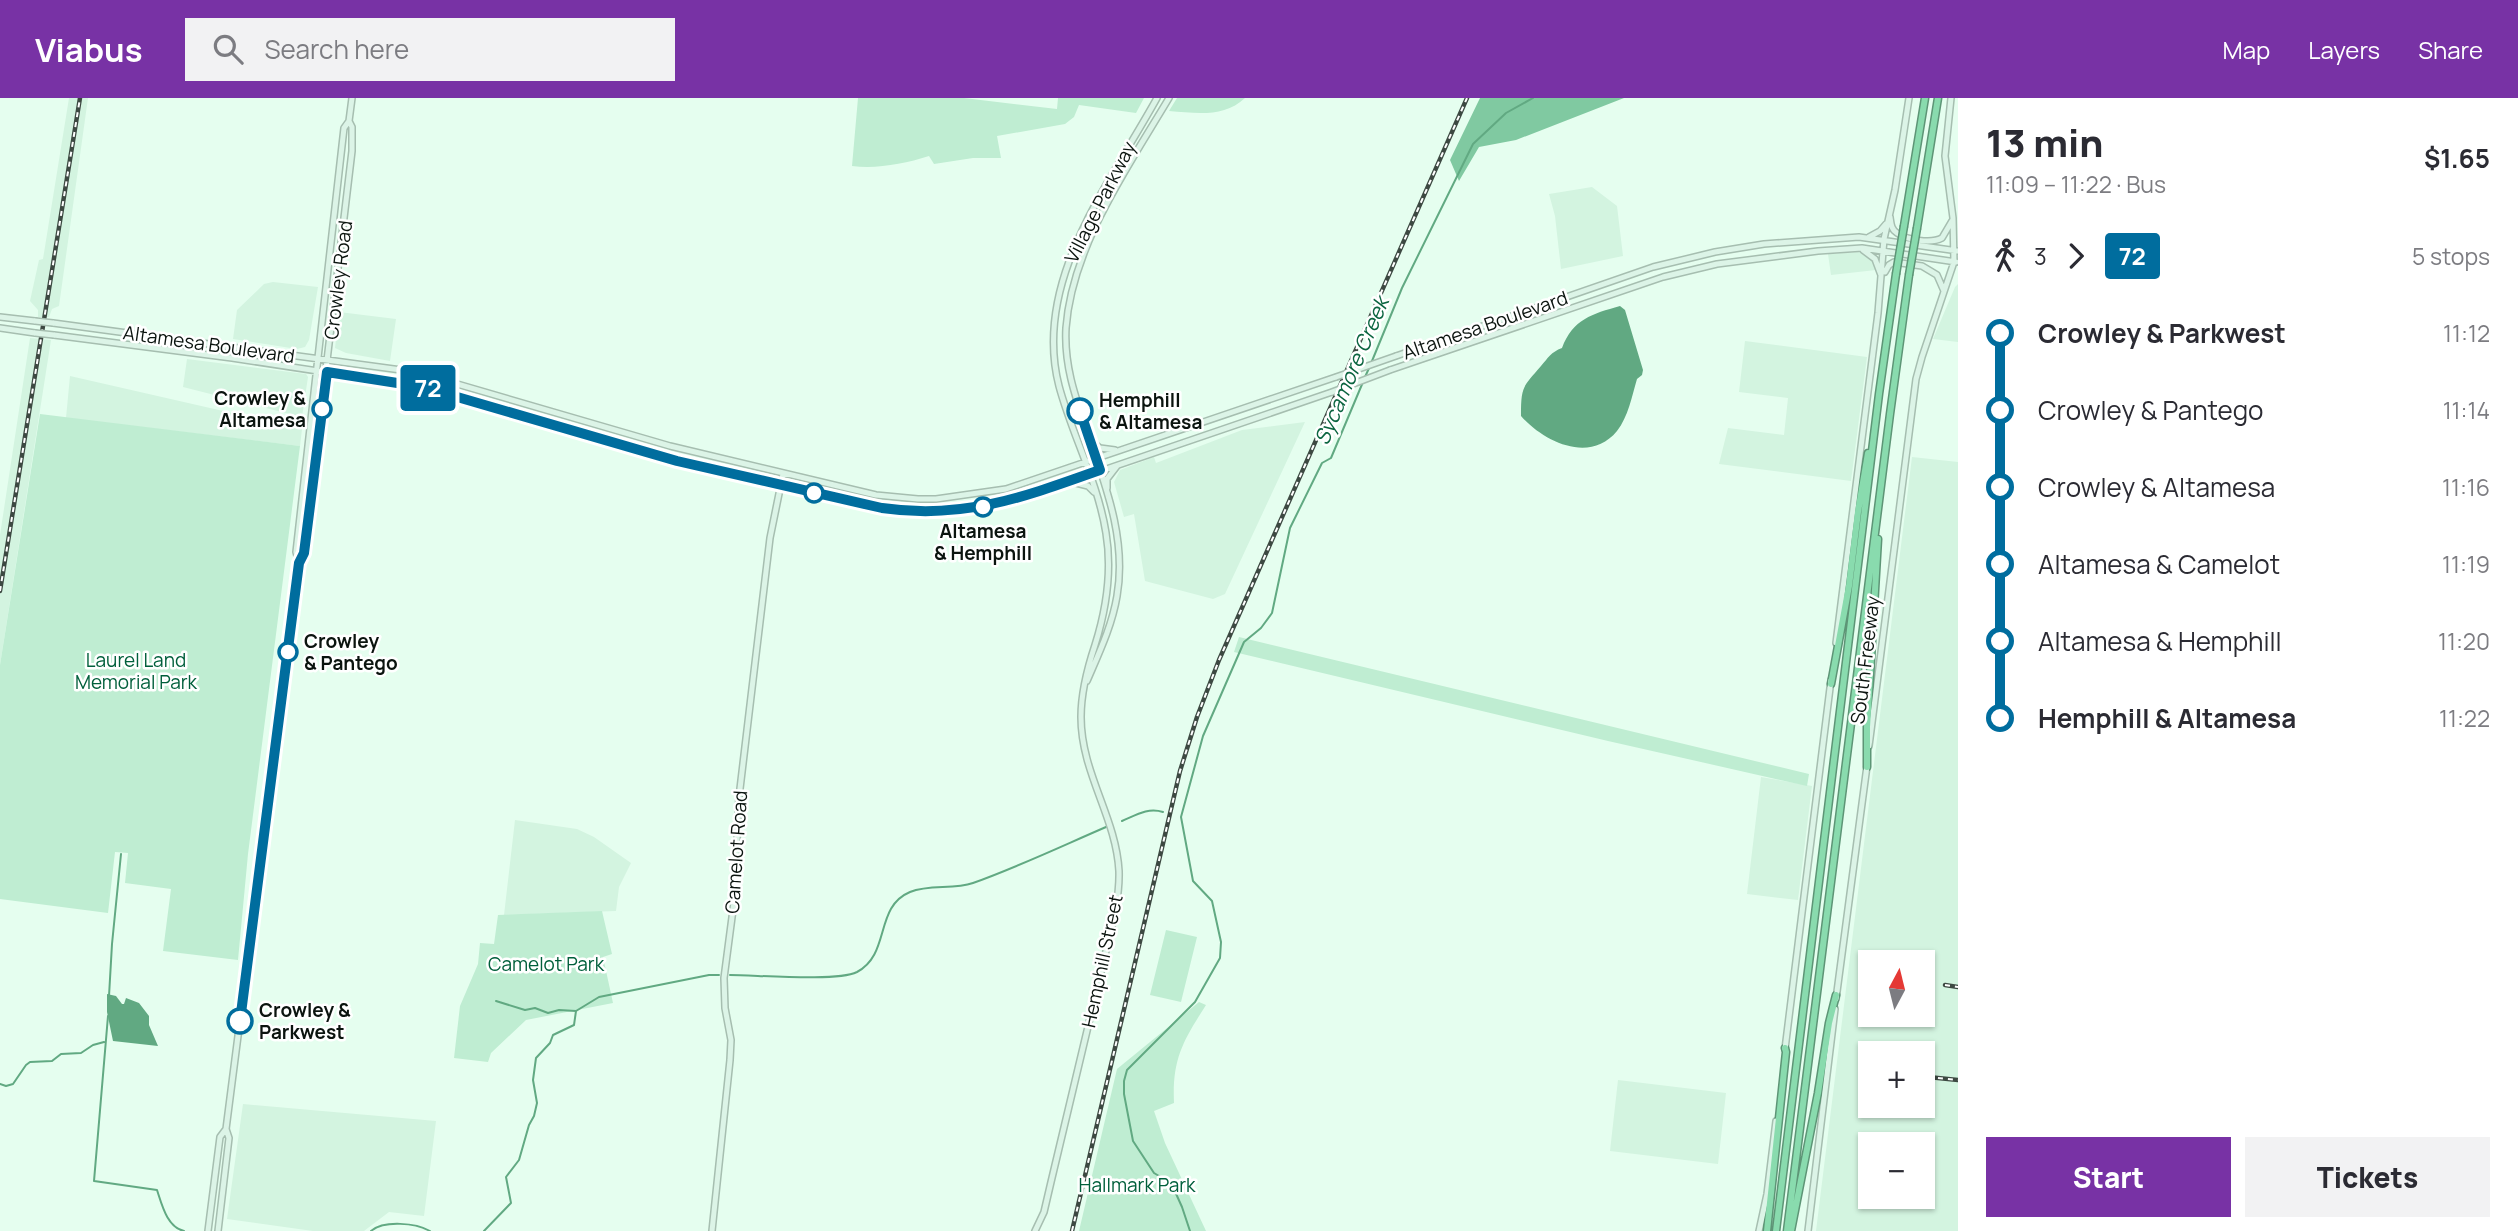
<!DOCTYPE html>
<html lang="en">
<head>
<meta charset="utf-8">
<style>
  :root { --surface:#fff; --page:#f2f2f3; --text:#2b2b33; --muted:#7c7c81; --accent:#7832a5 }
  body { margin:0; font-family:Manrope,sans-serif; background:var(--page); color:var(--text); height:100vh; display:flex; flex-direction:column; font-size:26px; white-space:nowrap }
  * { box-sizing:border-box; margin:0 }
  p { font-size:23px; color:var(--muted) }
  .icon { flex:none; width:38px; height:38px; fill:none; stroke:currentColor; stroke-width:2; stroke-linecap:round; stroke-linejoin:round }
  .map { position:relative; flex:1; overflow:hidden }
  .sheet { display:flex; flex-direction:column; background:var(--surface); width:560px }
  .sheet>* { flex:none }
  .badge { padding:0 14px; border-radius:5px; font-size:24px; line-height:46px }
  .needle { width:46px; rotate:7deg }
  .buttons { position:absolute; left:1858px; top:852px; display:grid; gap:14px }
  .buttons a { display:grid; place-items:center; width:77px; height:77px; border-radius:0px; background:var(--surface); box-shadow:0 2px 5px #0004; font-size:35px }
  .map>.badge { position:absolute; translate:-50% -50%; box-shadow:0 0 0 4px #fff }
  .legs { display:flex; align-items:center; gap:10px; height:77px; padding:0 28px; font-size:23px }
  .legs p { margin-inline-start:auto }
  .headline { display:flex; align-items:center; justify-content:space-between; height:119px; padding:0 28px }
  h1 { font-size:38px; font-weight:800; line-height:52px }
  .button { display:flex; gap:14px; margin-top:auto; padding:14px 28px }
  .button a { flex:1; height:80px; border-radius:0px; background:var(--accent); color:#fff; font-size:28px; font-weight:800; line-height:80px; text-align:center }
  .button a+a { background:var(--page); color:var(--text) }
  ul { padding:0 28px; list-style:none }
  li { display:flex; align-items:center; gap:24px; height:77px; font-size:26px }
  li i { display:grid; place-items:center; width:10px; height:100%; margin:0 9px; background:currentColor }
  li i::after { content:''; width:18px; height:18px; margin:-9px; border:5px solid; border-radius:50%; background:var(--surface) }
  li p { margin-inline-start:auto }
  li:first-child i { background:linear-gradient(#0000 50%,currentColor 0) }
  li:last-child i { background:linear-gradient(currentColor 50%,#0000 0) }
  header { display:flex; align-items:center; gap:42px; box-sizing:border-box; height:98px; padding:0 35px; background:var(--accent); color:#fff }
  header strong { font-size:33px }
  nav { display:flex; gap:38px; margin-inline-start:auto; font-size:24px }
  .search { width:490px; height:63px; background:var(--page); display:flex; align-items:center; gap:18px; box-sizing:border-box; padding:0 24px; border-radius:0px; color:var(--muted); font-size:26px }
  main { display:flex; flex:1; min-height:0 }
  .map>svg:first-child { display:block }
  .built { fill:#d3f4e0; fill-rule:evenodd }
  .green { fill:#bfedd2 }
  .forest { fill:#80c9a1 }
  .water { fill:#61a982 }
  .lines { fill:none; stroke-linecap:round; stroke-linejoin:round }
  .stream { stroke:#61a982; stroke-width:2 }
  .secondary-casing { stroke:#a6beb0; stroke-width:8 }
  .highway-casing { stroke:#5d9576; stroke-width:9 }
  .secondary { stroke:#dcf4e7; stroke-width:5 }
  .highway { stroke:#89dbae; stroke-width:6 }
  .rail-casing { stroke:#3d4942; stroke-width:4.5 }
  .rail { stroke:#fff; stroke-width:2; stroke-dasharray:5; stroke-linecap:butt }
  .secondary-bridge-casing { stroke:#a6beb0; stroke-width:8; stroke-linecap:butt }
  .highway-bridge-casing { stroke:#5d9576; stroke-width:9; stroke-linecap:butt }
  .secondary-bridge { stroke:#dcf4e7; stroke-width:5 }
  .highway-bridge { stroke:#89dbae; stroke-width:6 }
  .line-1-casing { stroke:#fff; stroke-width:16 }
  .line-1 { stroke:#006d9e; stroke-width:10 }
  .stop-1-dot { fill:#fff; stroke:#006d9e; stroke-width:3.5 }
  .labels { text-anchor:middle; stroke-width:5; stroke-linejoin:round; paint-order:stroke }
  .street-label { font-size:19px; fill:#0b140f; stroke:#fff }
  .stop-label { font-size:19px; font-weight:bold; fill:#0b140f; stroke:#fff; text-anchor:start }
  .park-label { font-size:19px; fill:#005f3b; stroke:#fff }
  .water-label { font-size:21px; font-style:italic; fill:#0b6540; stroke:#fff }
</style>
</head>
<body>
<header>
<strong>Viabus</strong>
<div class="search"><svg class="icon" aria-label="search" viewBox="0 0 24 24"><circle cx="10" cy="10" r="6"/><path d="M15 15l6 6"/></svg>Search here</div>
<nav><a>Map</a><a>Layers</a><a>Share</a></nav>
</header>
<main>
<div class="map">
<svg width="1958" height="1133" viewBox="0 0 1958 1133">
  <rect width="100%" height="100%" fill="#e5feef"/>
  <!-- built -->
  <path class="built" d="M 69,0 L 88,0 L 59,208 L 52,211 L 49,219 L 38,219 L 38,212 L 30,203 L 39,162 L 43,161 Z
    M 1592,89 L 1617,108 L 1623,158 L 1561,171 L 1555,118 L 1549,96 Z
    M 1858,154 L 1866,156 L 1875,165 L 1876,172 L 1831,177 L 1828,156 Z
    M 273,184 L 318,189 L 309,242 L 305,249 L 297,251 L 233,241 L 237,212 L 264,186 Z
    M 1958,186 L 1958,244 L 1933,241 L 1955,189 Z
    M 339,214 L 396,221 L 390,263 L 346,255 L 335,250 Z
    M 30,240 L 51,242 L 0,567 L 0,437 Z
    M 1745,243 L 1867,259 L 1851,383 L 1719,366 L 1728,330 L 1784,337 L 1788,300 L 1739,294 Z
    M 187,261 L 306,276 L 308,279 L 302,319 L 183,289 Z
    M 70,278 L 302,331 L 300,348 L 66,320 Z
    M 1305,324 L 1225,496 L 1213,501 L 1145,483 L 1134,416 L 1124,419 L 1114,384 L 1120,372 L 1154,359 L 1156,365 L 1242,332 Z
    M 1912,359 L 1958,364 L 1958,1133 L 1816,1133 ZM 1871,864 L 1923,864 L 1923,917 L 1871,917 ZM 1871,956 L 1923,956 L 1923,1008 L 1871,1008 ZM 1871,1046 L 1923,1046 L 1923,1099 L 1871,1099 Z
    M 1761,679 L 1812,688 L 1798,802 L 1747,796 Z
    M 515,722 L 577,731 L 594,739 L 631,765 L 619,789 L 616,813 L 504,817 Z
    M 1618,982 L 1726,995 L 1718,1066 L 1610,1053 Z
    M 243,1006 L 436,1023 L 424,1118 L 389,1114 L 364,1133 L 313,1133 L 227,1121 Z"/>
  <!-- green -->
  <path class="green" d="M 858,0 L 964,0 L 1057,11 L 1058,0 L 1144,0 L 1136,15 L 1079,7 L 1074,19 L 1065,26 L 997,38 L 1001,60 L 973,60 L 934,66 L 929,58 C 904,66 877,71 852,68 Z
    M 1177,0 L 1245,0 C 1224,20 1196,15 1169,13 Z
    M 40,316 L 300,348 L 248,756 L 238,862 L 163,853 L 171,791 L 125,785 L 128,755 L 115,754 L 108,815 L 0,801 L 0,567 Z
    M 1239,539 L 1809,676 L 1807,688 L 1608,643 L 1234,554 Z
    M 602,813 L 612,856 L 603,859 L 613,905 L 526,922 L 491,955 L 488,964 L 454,960 L 460,908 L 478,866 L 480,845 L 494,846 L 498,817 Z
    M 1166,832 L 1197,839 L 1181,904 L 1150,897 Z
    M 1199,904 L 1206,907 C 1183,943 1172,961 1174,1005 L 1154,1013 L 1165,1045 L 1206,1133 L 1079,1133 L 1117,971 Z"/>
  <!-- forest -->
  <path class="forest" d="M 1480,0 L 1624,0 L 1516,42 L 1479,49 L 1459,83 L 1450,62 Z"/>
  <!-- water -->
  <path class="water" d="M 1620,208 L 1625,212 L 1643,272 L 1642,277 L 1637,281 C 1632,298 1628,319 1617,333 C 1590,366 1544,344 1521,318 C 1521,288 1523,289 1541,268 C 1548,260 1551,254 1562,250 C 1573,221 1592,216 1620,208 Z
    M 107,896 L 116,898 L 122,906 L 124,906 L 126,900 L 139,905 L 149,918 L 149,927 L 158,948 L 113,943 L 107,914 Z"/>
  <g class="lines">
    <!-- stream -->
    <path class="stream" d="M 1372,263 L 1402,190 L 1473,46 L 1506,15 L 1533,0
      M 1365,279 L 1370,268
      M 1122,723 C 1136,717 1148,709 1163,714
      M 730,877 C 757,877 836,884 857,874 C 891,856 874,809 910,794 C 930,786 953,792 973,785 C 1018,769 1062,748 1106,729
      M 109,898 L 112,846 L 121,756
      M 496,903 L 525,912 L 535,910 L 548,915 L 559,912 L 576,913
      M 108,918 L 94,1083 L 157,1092 C 162,1107 167,1129 184,1133
      M 0,986 L 6,988 L 13,986 L 26,967 L 30,964 L 52,963 L 61,956 L 81,955 L 93,947 L 104,944
      M 371,1133 C 384,1122 416,1125 430,1133
      M 484,1133 L 511,1105 L 506,1079 L 519,1062 L 529,1027 L 534,1018 L 537,1005 L 533,982 L 536,960 L 550,945 L 553,937 L 574,927 L 576,913 L 599,899 L 709,877 L 719,877
      M 1190,1133 L 1182,1109 L 1173,1089 L 1169,1084 L 1154,1075 L 1133,1043 L 1124,996 L 1124,983 L 1127,972 L 1195,904 L 1220,860 L 1221,844 L 1212,803 L 1193,783 L 1181,719 L 1203,638 L 1244,544 L 1261,530 L 1272,515 L 1290,430 L 1322,365 L 1331,360 L 1363,284"/>
    <defs>
      <path id="secondary" d="M 1890,119 C 1891,126 1891,131 1897,135 C 1907,142 1931,146 1942,140 L 1952,123
        M 1869,139 L 1880,133 L 1886,126
        M 1863,152 L 1875,161 L 1881,177
        M 1885,174 L 1889,167 L 1894,164 L 1922,168 L 1937,177 L 1944,193
        M 0,219 L 35,223
        M 53,225 L 416,274 L 670,348 L 876,397 L 918,401 L 936,401 L 1006,391 L 1336,279
        M 0,230 L 35,235
        M 54,237 L 232,260 L 423,289 L 677,363 L 882,410 C 927,416 972,414 1016,402 L 1332,294
        M 1396,258 L 1653,169 L 1715,154 L 1764,146 L 1859,139 L 1958,153
        M 1390,272 L 1663,179 L 1717,166 L 1818,153 L 1862,150 L 1956,164
        M 1092,344 L 1100,350 L 1115,352
        M 1072,384 L 1088,388 L 1094,394
        M 1107,390 L 1107,381 L 1117,368
        M 299,465 L 296,454 L 344,30 L 349,23 L 352,0
        M 1836,545 L 1878,215 L 1884,141 L 1895,92 L 1909,0
        M 1087,583 C 1099,555 1112,528 1117,498 C 1127,441 1105,386 1087,333 C 1075,298 1064,267 1066,230 C 1072,148 1128,69 1169,0
        M 1869,648 L 1916,281 L 1922,259 L 1954,164 L 1953,120 L 1945,58 L 1951,0
        M 1836,901 L 1867,668
        M 1785,951 L 1831,582
        M 208,1133 L 220,1039 L 226,1031
        M 218,1133 L 229,1040 L 226,1031 L 299,465 L 304,455 L 352,53 L 352,29 L 349,23
        M 712,1133 L 730,962 L 731,942 L 725,910 L 724,880 L 734,804 L 739,699 L 770,440 L 783,376
        M 1035,1133 L 1044,1114 L 1051,1084 C 1068,1014 1085,944 1101,874 C 1108,842 1120,806 1119,773 C 1116,719 1081,675 1081,619 C 1081,594 1087,571 1095,547 C 1106,512 1112,471 1106,435 C 1098,384 1072,337 1059,288 C 1032,183 1109,87 1157,0
        M 1759,1133 L 1767,1096 L 1776,1023
        M 1808,1133 L 1835,911"/>
      <path id="highway" d="M 1904,128 L 1925,0
        M 1917,130 L 1938,0
        M 1831,586 L 1849,488 L 1858,414 L 1868,355
        M 1867,669 L 1867,629 L 1878,441
        M 1767,1133 L 1786,954 L 1785,950
        M 1776,1133 L 1879,296 L 1896,176
        M 1787,1133 L 1890,316 L 1909,177
        M 1791,1133 L 1818,995 L 1829,925 L 1836,897"/>
    </defs>
    <!-- secondary casing -->
    <use href="#secondary" class="secondary-casing"/>
    <!-- highway casing -->
    <use href="#highway" class="highway-casing"/>
    <!-- secondary -->
    <use href="#secondary" class="secondary"/>
    <!-- highway -->
    <use href="#highway" class="highway"/>
    <defs>
      <path id="rail" d="M 0,493 L 80,0
        M 1945,887 L 1958,889
        M 1928,979 L 1958,982
        M 1072,1133 L 1180,673 L 1197,619 L 1219,562 L 1467,0"/>
    </defs>
    <!-- rail casing -->
    <use href="#rail" class="rail-casing"/>
    <!-- rail -->
    <use href="#rail" class="rail"/>
    <defs>
      <path id="secondary-bridge" d="M 35,223 L 53,225
        M 35,235 L 54,237
        M 1336,279 L 1396,258
        M 1332,294 L 1390,272"/>
      <path id="highway-bridge" d="M 1896,176 L 1904,128
        M 1909,177 L 1917,130"/>
    </defs>
    <!-- secondary-bridge casing -->
    <use href="#secondary-bridge" class="secondary-bridge-casing"/>
    <!-- highway-bridge casing -->
    <use href="#highway-bridge" class="highway-bridge-casing"/>
    <!-- secondary-bridge -->
    <use href="#secondary-bridge" class="secondary-bridge"/>
    <!-- highway-bridge -->
    <use href="#highway-bridge" class="highway-bridge"/>
  </g>
  <g class="lines">
    <defs>
      <path id="line-1" d="M 240,923 L 299,465 L 304,455 L 327,274 L 423,289 L 677,363 L 882,410 C 964,422 1024,399 1100,372 L 1080,313"/>
    </defs>
    <!-- line-1 casing -->
    <use href="#line-1" class="line-1-casing"/>
    <!-- line-1 -->
    <use href="#line-1" class="line-1"/>
  </g>
  <!-- markers -->
  <g class="stop-1-dot">
    <circle cx="322" cy="311" r="9"/>
    <circle cx="1080" cy="313" r="12"/>
    <circle cx="814" cy="395" r="9"/>
    <circle cx="983" cy="409" r="9"/>
    <circle cx="288" cy="554" r="9"/>
    <circle cx="240" cy="923" r="12"/>
  </g>
  <g class="labels">
    <!-- street labels -->
    <g class="street-label">
      <text transform="translate(1100 104) rotate(-63)" y="7">Village Parkway</text>
      <text transform="translate(338 182) rotate(-83)" y="7">Crowley Road</text>
      <text transform="translate(1485 227) rotate(-19)" y="7">Altamesa Boulevard</text>
      <text transform="translate(209 246) rotate(8)" y="7">Altamesa Boulevard</text>
      <text transform="translate(1865 562) rotate(-83)" y="7">South Freeway</text>
      <text transform="translate(736 754) rotate(-86)" y="7">Camelot Road</text>
      <text transform="translate(1102 863) rotate(-78)" y="7">Hemphill Street</text>
    </g>
    <!-- stop labels -->
    <g class="stop-label">
      <text x="306" y="307" text-anchor="end">Crowley &amp;<tspan x="306" dy="22">Altamesa</tspan></text>
      <text x="1099" y="309">Hemphill<tspan x="1099" dy="22">&amp; Altamesa</tspan></text>
      <text x="983" y="440" text-anchor="middle">Altamesa<tspan x="983" dy="22">&amp; Hemphill</tspan></text>
      <text x="304" y="550">Crowley<tspan x="304" dy="22">&amp; Pantego</tspan></text>
      <text x="259" y="919">Crowley &amp;<tspan x="259" dy="22">Parkwest</tspan></text>
    </g>
    <!-- park labels -->
    <g class="park-label">
      <text x="136" y="569">Laurel Land<tspan x="136" dy="22">Memorial Park</tspan></text>
      <text x="546" y="873">Camelot Park</text>
      <text x="1137" y="1094">Hallmark Park</text>
    </g>
    <!-- water labels -->
    <g class="water-label">
      <text transform="translate(1352 273) rotate(-67)" y="7">Sycamore Creek</text>
    </g>
  </g>
</svg>
<div class="buttons">
<a><svg class="needle" viewBox="-14 -14 28 28"><path d="M0-13l5 13h-10z" fill="#e53935"/><path d="M0 13l5-13h-10z" fill="#7c7c81"/></svg></a>
<a>+</a>
<a>−</a>
</div>
<b class="badge" style="left:428px;top:290px;background:#006d9e;color:#fff">72</b>
</div>
<section class="sheet">
<div class="headline"><div><h1>13 min</h1><p>11:09 – 11:22 · Bus</p></div><b>$1.65</b></div>
<div class="legs"><svg class="icon" aria-label="walk" viewBox="0 0 24 24"><circle cx="13" cy="4" r="2"/><path d="M13 8l-2 6 4 7M11 14l-3 7M7 12l3-4h3l4 4"/></svg>3<svg class="icon" aria-label="forward" viewBox="0 0 24 24"><path d="M9 5l7 7-7 7"/></svg><b class="badge" style="background:#006d9e;color:#fff">72</b><p>5 stops</p></div>
<ul>
<li><i style="color:#006d9e"></i><b>Crowley &amp; Parkwest</b><p>11:12</p></li>
<li><i style="color:#006d9e"></i><span>Crowley &amp; Pantego</span><p>11:14</p></li>
<li><i style="color:#006d9e"></i><span>Crowley &amp; Altamesa</span><p>11:16</p></li>
<li><i style="color:#006d9e"></i><span>Altamesa &amp; Camelot</span><p>11:19</p></li>
<li><i style="color:#006d9e"></i><span>Altamesa &amp; Hemphill</span><p>11:20</p></li>
<li><i style="color:#006d9e"></i><b>Hemphill &amp; Altamesa</b><p>11:22</p></li>
</ul>
<div class="button"><a>Start</a><a>Tickets</a></div>
</section>
</main>
</body>
</html>
